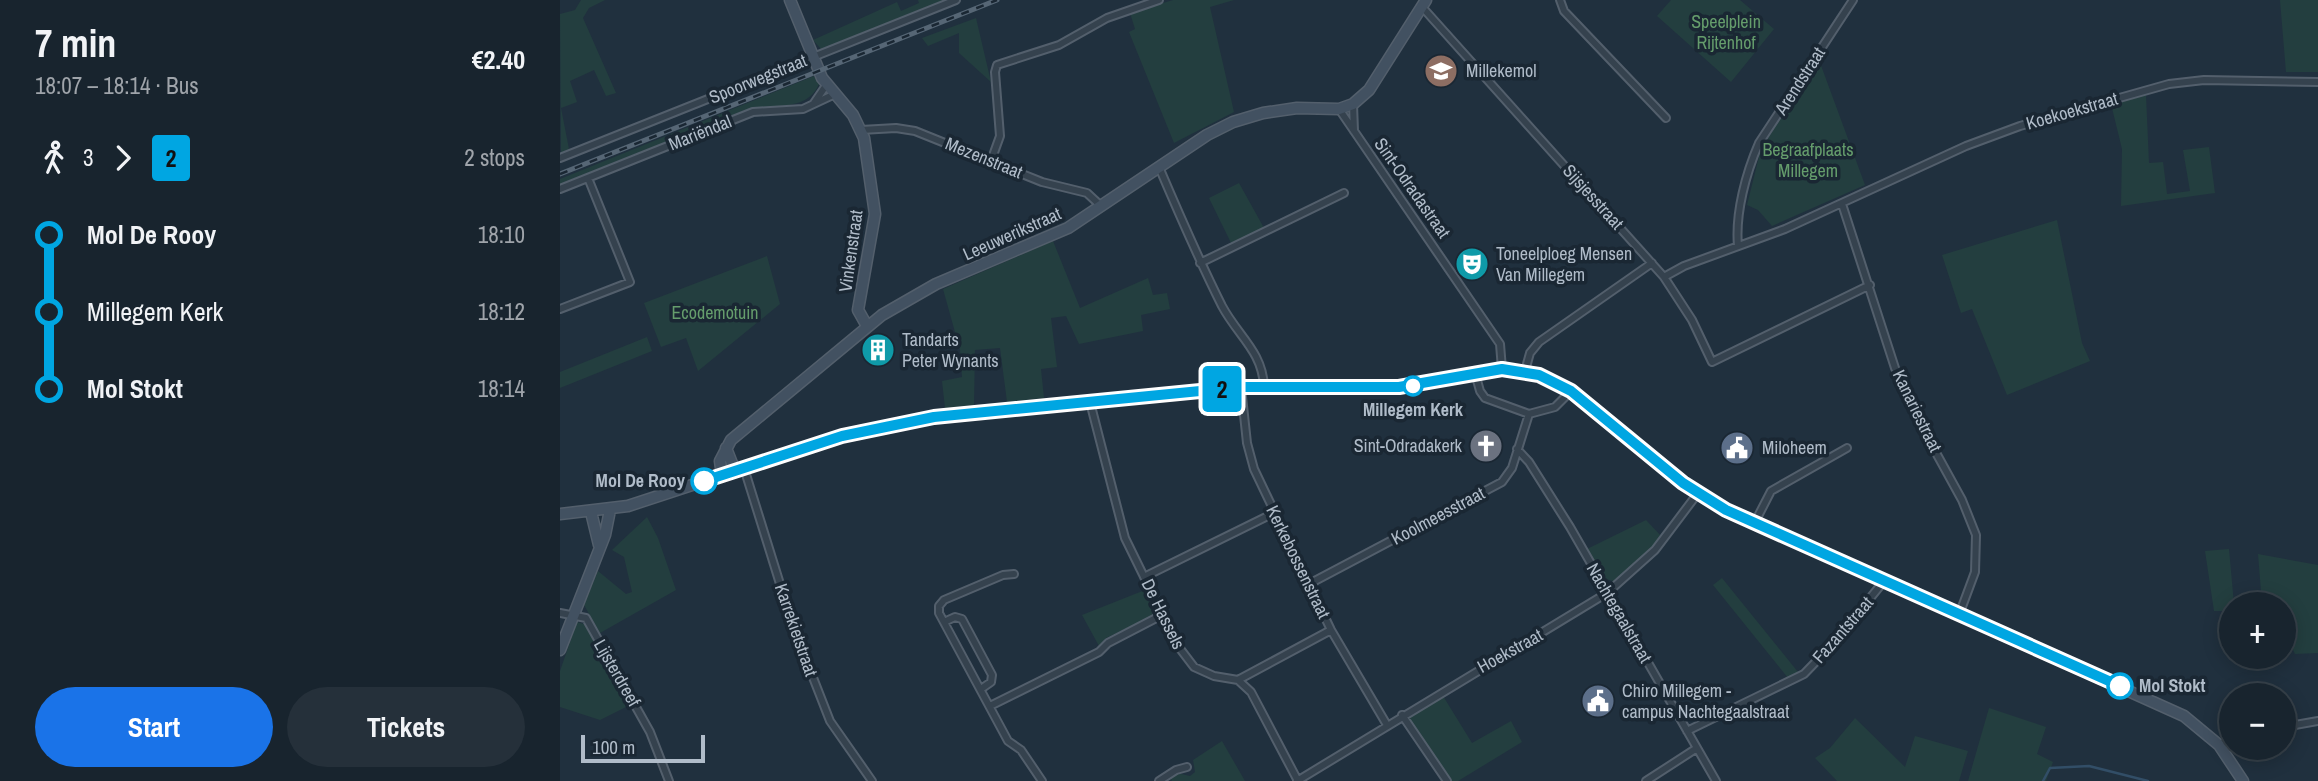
<!DOCTYPE html>
<html lang="en">
<head>
<meta charset="utf-8">
<style>
  :root { --surface:#18242e; --page:#25303a; --text:#f1f3f6; --muted:#9fa4aa; --line:#36414a; --accent:#1a73e8 }
  body { margin:0; font-family:"Archivo Narrow",sans-serif; background:var(--page); color:var(--text); height:100vh; display:flex; flex-direction:column; font-size:26px; white-space:nowrap }
  * { box-sizing:border-box; margin:0 }
  p { font-size:23px; color:var(--muted) }
  .icon { flex:none; width:38px; height:38px; fill:none; stroke:currentColor; stroke-width:2; stroke-linecap:round; stroke-linejoin:round }
  .map { position:relative; flex:1; overflow:hidden }
  .panel { display:flex; flex-direction:column; background:var(--surface); width:560px }
  .panel>* { flex:none }
  .badge { padding:0 14px; border-radius:5px; font-size:24px; line-height:46px }
  .tools { position:absolute; left:1659px; top:592px; display:grid; gap:14px }
  .tools a { display:grid; place-items:center; width:77px; height:77px; border-radius:50%; background:var(--surface); box-shadow:0 4px 18px #0003,0 0 0 2px var(--line); font-size:35px }
  .scale { position:absolute; left:21px; bottom:18px; width:124px; box-sizing:border-box; padding-left:7px; border:4px solid #b0bcc9; border-top:0; font-size:19px; line-height:24px; white-space:nowrap; color:#b0bcc9; -webkit-text-stroke:5px #1a2733; paint-order:stroke }
  .map>.badge { position:absolute; translate:-50% -50%; box-shadow:0 0 0 4px #fff }
  .legs { display:flex; align-items:center; gap:10px; height:77px; padding:0 35px; font-size:23px }
  .legs p { margin-inline-start:auto }
  .summary { display:flex; align-items:center; justify-content:space-between; height:119px; padding:0 35px }
  h1 { font-size:38px; font-weight:700; line-height:52px }
  .button { display:flex; gap:14px; margin-top:auto; padding:14px 35px }
  .button a { flex:1; height:80px; border-radius:42px; background:var(--accent); color:#fff; font-size:28px; font-weight:700; line-height:80px; text-align:center }
  .button a+a { background:var(--page); color:var(--text) }
  ul { padding:0 35px; list-style:none }
  li { display:flex; align-items:center; gap:24px; height:77px; font-size:26px }
  li i { display:grid; place-items:center; width:10px; height:100%; margin:0 9px; background:currentColor }
  li i::after { content:''; width:18px; height:18px; margin:-9px; border:5px solid; border-radius:50%; background:var(--surface) }
  li p { margin-inline-start:auto }
  li:first-child i { background:linear-gradient(#0000 50%,currentColor 0) }
  li:last-child i { background:linear-gradient(currentColor 50%,#0000 0) }
  main { display:flex; flex:1; min-height:0 }
  .map>svg:first-child { display:block }
  .green { fill:#233e3f }
  .lines { fill:none; stroke-linecap:round; stroke-linejoin:round }
  .stream { stroke:#324e67; stroke-width:2.5 }
  .street-casing { stroke:#535f6c; stroke-width:10 }
  .secondary-casing { stroke:#535f6c; stroke-width:13 }
  .street { stroke:#35424e; stroke-width:6 }
  .secondary { stroke:#425161; stroke-width:10 }
  .rail-casing { stroke:#566675; stroke-width:5 }
  .rail { stroke:#1a2733; stroke-width:2.5; stroke-dasharray:8; stroke-linecap:butt }
  .line-1-casing { stroke:#fff; stroke-width:16 }
  .line-1 { stroke:#00a6e2; stroke-width:10 }
  .stop-1-dot { fill:#fff; stroke:#00a6e2; stroke-width:3.5 }
  .labels { text-anchor:middle; stroke-width:7; stroke-linejoin:round; paint-order:stroke }
  .park-label { font-size:18px; fill:#659d6c; stroke:#1a2733 }
  .poi-label { font-size:18px; fill:#b0bcc9; stroke:#1a2733; text-anchor:start }
  .street-label { font-size:18px; fill:#b0bcc9; stroke:#1a2733 }
  .stop-label { font-size:18px; font-weight:bold; fill:#b0bcc9; stroke:#1a2733 }
</style>
</head>
<body>
<main>
<section class="panel">
<div class="summary"><div><h1>7 min</h1><p>18:07 – 18:14 · Bus</p></div><b>€2.40</b></div>
<div class="legs"><svg class="icon" aria-label="walk" viewBox="0 0 24 24"><circle cx="13" cy="4" r="2"/><path d="M13 8l-2 6 4 7M11 14l-3 7M7 12l3-4h3l4 4"/></svg>3<svg class="icon" aria-label="forward" viewBox="0 0 24 24"><path d="M9 5l7 7-7 7"/></svg><b class="badge" style="background:#00a6e2;color:#111">2</b><p>2 stops</p></div>
<ul>
<li><i style="color:#00a6e2"></i><b>Mol De Rooy</b><p>18:10</p></li>
<li><i style="color:#00a6e2"></i><span>Millegem Kerk</span><p>18:12</p></li>
<li><i style="color:#00a6e2"></i><b>Mol Stokt</b><p>18:14</p></li>
</ul>
<div class="button"><a>Start</a><a>Tickets</a></div>
</section>
<div class="map">
<svg width="1758" height="781" viewBox="0 0 1758 781">
  <rect width="100%" height="100%" fill="#20303e"/>
  <!-- green -->
  <path class="green" d="M 21,0 L 45,0 L 29,8 L 23,18 L 56,93 L 46,96 L 34,70 L 10,81 L 17,102 L 1,108 L 9,149 L 1,153 L 0,14 L 15,10 Z
    M 358,0 L 384,0 L 261,49 L 253,40 L 337,2 L 341,11 L 359,3 Z
    M 613,0 L 674,0 L 650,7 L 674,112 L 614,143 L 569,32 L 575,29 L 570,13 Z
    M 1111,0 L 1180,0 L 1214,29 L 1171,82 L 1097,16 Z
    M 1720,0 L 1758,0 L 1758,72 L 1726,72 Z
    M 416,18 L 431,82 L 399,53 L 399,33 L 368,46 L 362,38 Z
    M 1259,60 L 1305,185 L 1212,226 L 1198,210 L 1187,205 L 1201,149 Z
    M 254,76 L 259,84 C 247,113 211,103 185,110 L 0,184 L 0,179 Z
    M 1586,95 L 1589,163 L 1603,162 L 1607,194 L 1630,191 L 1623,150 L 1649,147 L 1655,193 L 1561,206 L 1562,149 L 1551,104 Z
    M 679,183 L 704,228 L 672,245 L 649,198 Z
    M 1497,220 L 1522,343 L 1530,361 L 1447,395 L 1412,309 L 1401,313 L 1382,255 Z
    M 493,241 L 520,308 L 588,278 L 593,295 L 607,293 L 610,309 L 581,315 L 583,331 L 519,344 L 506,316 L 491,318 L 497,367 L 481,369 L 484,398 L 447,402 L 440,348 L 415,350 L 414,405 L 385,408 L 382,381 L 402,377 L 400,350 L 383,289 Z
    M 207,256 L 220,304 L 138,371 L 126,338 L 101,347 L 84,303 Z
    M 87,337 L 92,351 L 0,388 L 0,372 Z
    M 87,517 L 98,538 L 116,590 L 40,633 L 24,605 L 38,571 L 66,594 L 72,592 L 64,557 L 52,550 Z
    M 1086,520 L 1102,537 L 1062,576 L 1053,581 L 1042,578 L 1027,549 Z
    M 1669,549 L 1674,604 L 1671,604 L 1671,611 L 1654,611 L 1645,551 Z
    M 1698,554 L 1758,565 L 1758,653 L 1735,654 L 1724,631 L 1724,604 L 1702,604 Z
    M 1162,578 L 1238,672 L 1228,678 L 1153,585 Z
    M 585,590 L 597,614 L 546,638 L 539,646 L 522,615 Z
    M 17,622 L 24,624 L 72,704 L 40,720 L 0,707 L 0,671 Z
    M 883,696 L 912,743 L 951,721 L 962,742 L 898,781 L 890,781 L 848,717 Z
    M 1429,708 L 1486,727 L 1477,754 L 1493,762 L 1486,781 L 1408,781 Z
    M 1295,718 L 1345,767 L 1355,736 L 1408,751 L 1399,781 L 1277,781 L 1255,758 L 1270,748 Z
    M 662,741 L 685,781 L 612,781 L 610,778 L 617,773 L 630,776 L 635,772 L 633,760 Z"/>
  <g class="lines">
    <!-- stream -->
    <path class="stream" d="M 1483,781 L 1490,768 L 1529,766 L 1588,781"/>
    <defs>
      <path id="street" d="M 1000,0 L 1004,11 L 1106,118
        M 863,8 L 1104,277 L 1132,320 L 1152,362 L 1310,285
        M 254,103 L 267,84
        M 793,104 L 794,131
        M 779,109 L 940,344 L 942,369
        M 301,130 L 336,128 L 355,131 L 482,182 L 527,193 L 541,206
        M 0,158 L 396,0
        M 431,161 L 440,136 L 435,72 L 437,65 L 499,45 L 547,18 L 599,0
        M 599,167 C 619,214 639,260 662,306 C 678,336 702,351 704,386
        M 0,189 L 193,112 L 243,109 L 275,94
        M 1282,204 L 1335,368 L 1358,420 L 1402,500 L 1416,535 L 1415,572 L 1399,615
        M 1178,246 C 1175,213 1186,173 1199,143 L 1293,0
        M 640,263 L 784,193
        M 1104,277 L 1124,266 L 1225,229 L 1406,146 L 1460,126 L 1609,84 L 1644,80 L 1758,82
        M 0,309 L 70,282 L 28,178
        M 965,371 L 970,353 L 979,342 L 1092,263
        M 915,373 L 920,391 L 925,398 L 969,414 L 995,407 L 1011,391
        M 681,387 L 687,443 L 694,469 L 771,630 L 827,725
        M 530,402 L 565,538 L 618,646 L 634,667 L 654,676 L 678,680 L 691,692 L 738,781
        M 957,449 L 969,462 L 1010,527 L 1156,781
        M 184,468 L 234,629 L 270,721 L 312,781
        M 1194,524 L 1211,491 L 1287,448
        M 454,574 L 443,575 L 384,600 L 379,606 L 379,613 L 448,741 L 461,750 L 482,781
        M 584,577 L 714,513
        M 749,584 L 942,482 L 952,468 L 969,414
        M 0,613 L 26,618 L 90,732 L 109,781
        M 384,622 L 395,617 L 402,619 L 432,675 L 431,682 L 421,689
        M 678,680 L 771,630
        M 430,706 L 539,652 L 548,643 L 602,615
        M 842,715 L 887,781
        M 1724,727 L 1758,721
        M 1127,731 L 1244,674 L 1272,645 L 1324,581
        M 1659,745 L 1671,739
        M 599,781 L 616,770 L 627,767
        M 737,781 L 1047,593 L 1095,550 L 1138,493
        M 1086,781 L 1137,748"/>
      <path id="secondary" d="M 230,0 L 262,78 L 293,115 L 304,138 L 315,214 L 298,310 L 307,326
        M 166,448 L 175,471
        M 162,475 L 160,461 L 171,440 L 322,315 L 376,284 L 508,228 L 647,135 L 673,122 L 703,113 L 737,108 L 779,109 L 793,104 L 809,90 L 866,0
        M 31,512 L 39,545
        M 0,514 L 68,506 L 282,436 L 374,417 L 681,387 L 839,387 L 942,369 L 979,375 L 1011,391 L 1123,483 L 1166,510 L 1624,716 L 1659,745 L 1683,781
        M 0,650 L 45,535 L 50,510"/>
    </defs>
    <!-- street casing -->
    <use href="#street" class="street-casing"/>
    <!-- secondary casing -->
    <use href="#secondary" class="secondary-casing"/>
    <!-- street -->
    <use href="#street" class="street"/>
    <!-- secondary -->
    <use href="#secondary" class="secondary"/>
    <defs>
      <path id="rail" d="M 0,174 L 437,0"/>
    </defs>
    <!-- rail casing -->
    <use href="#rail" class="rail-casing"/>
    <!-- rail -->
    <use href="#rail" class="rail"/>
  </g>
  <g class="lines">
    <defs>
      <path id="line-1" d="M 144,481 L 282,436 L 374,417 L 681,387 L 839,387 L 942,369 L 979,375 L 1011,391 L 1123,483 L 1166,510 L 1560,686"/>
    </defs>
    <!-- line-1 casing -->
    <use href="#line-1" class="line-1-casing"/>
    <!-- line-1 -->
    <use href="#line-1" class="line-1"/>
  </g>
  <!-- icons -->
  <defs>
    <symbol id="school-disc" viewBox="-11 -11 22 22"><circle r="9.5" fill="#8d6e63" stroke="#1a2733"/><path d="M0-5L7-2L0 1L-7-2ZM-4 1L0 2.5L4 1V4Q0 6-4 4Z" fill="#fff"/></symbol>
    <symbol id="theatre-disc" viewBox="-11 -11 22 22"><circle r="9.5" fill="#0f9aa8" stroke="#1a2733"/><path d="M-5-5.5Q0-4 5-5.5V0Q5 5 0 6Q-5 5-5 0ZM-3.3-2.5H-1v1.5H-3.3ZM1-2.5H3.3v1.5H1ZM-2.8 1Q0 5.5 2.8 1Z" fill="#fff"/></symbol>
    <symbol id="building-disc" viewBox="-11 -11 22 22"><circle r="9.5" fill="#0f9aa8" stroke="#1a2733"/><path d="M-4-6H4V6H1V3H-1V6H-4ZM-2.5-4.3h1.7v1.8h-1.7ZM.8-4.3h1.7v1.8H.8ZM-2.5-1h1.7V.8h-1.7ZM.8-1h1.7V.8H.8Z" fill="#fff"/></symbol>
    <symbol id="church-disc" viewBox="-11 -11 22 22"><circle r="9.5" fill="#6b7280" stroke="#1a2733"/><path d="M-1.2-6h2.4v3.5h3.3v2.4h-3.3V6h-2.4V-.1h-3.3v-2.4h3.3Z" fill="#fff"/></symbol>
    <symbol id="civic-disc" viewBox="-11 -11 22 22"><circle r="9.5" fill="#5c6f8a" stroke="#1a2733"/><path d="M-.6-6.5H3V-4.5H.6V-3L4-1V1h2V6H-6V1h2V-1L-.6-3ZM-1.2 2.5V6h2.4V2.5Z" fill="#fff"/></symbol>
  </defs>
  <g fill-rule="evenodd">
    <use href="#school-disc" x="862" y="52" width="38" height="38"/>
    <use href="#theatre-disc" x="893" y="245" width="38" height="38"/>
    <use href="#building-disc" x="299" y="331" width="38" height="38"/>
    <use href="#church-disc" x="907" y="427" width="38" height="38"/>
    <use href="#civic-disc" x="1158" y="429" width="38" height="38"/>
    <use href="#civic-disc" x="1019" y="682" width="38" height="38"/>
  </g>
  <!-- markers -->
  <g class="stop-1-dot">
    <circle cx="853" cy="386" r="9"/>
    <circle cx="144" cy="481" r="12"/>
    <circle cx="1560" cy="686" r="12"/>
  </g>
  <g class="labels">
    <!-- park labels -->
    <g class="park-label">
      <text x="1166" y="28">Speelplein<tspan x="1166" dy="21">Rijtenhof</tspan></text>
      <text x="1248" y="156">Begraafplaats<tspan x="1248" dy="21">Millegem</tspan></text>
      <text x="155" y="319">Ecodemotuin</text>
    </g>
    <!-- poi labels -->
    <g class="poi-label">
      <text x="906" y="77">Millekemol</text>
      <text x="936" y="260">Toneelploeg Mensen<tspan x="936" dy="21">Van Millegem</tspan></text>
      <text x="342" y="346">Tandarts<tspan x="342" dy="21">Peter Wynants</tspan></text>
      <text x="902" y="452" text-anchor="end">Sint-Odradakerk</text>
      <text x="1202" y="454">Miloheem</text>
      <text x="1062" y="697">Chiro Millegem -<tspan x="1062" dy="21">campus Nachtegaalstraat</tspan></text>
    </g>
    <!-- street labels -->
    <g class="street-label">
      <text transform="translate(198 79) rotate(-22)" y="6">Spoorwegstraat</text>
      <text transform="translate(1240 81) rotate(-57)" y="6">Arendstraat</text>
      <text transform="translate(1512 111) rotate(-16)" y="6">Koekoekstraat</text>
      <text transform="translate(140 133) rotate(-22)" y="6">Mariëndal</text>
      <text transform="translate(424 158) rotate(22)" y="6">Mezenstraat</text>
      <text transform="translate(852 188) rotate(55)" y="6">Sint-Odradastraat</text>
      <text transform="translate(1033 197) rotate(48)" y="6">Sijsjesstraat</text>
      <text transform="translate(452 234) rotate(-24)" y="6">Leeuwerikstraat</text>
      <text transform="translate(291 251) rotate(-82)" y="6">Vinkenstraat</text>
      <text transform="translate(1357 411) rotate(64)" y="6">Kanariestraat</text>
      <text transform="translate(878 516) rotate(-28)" y="6">Koolmeesstraat</text>
      <text transform="translate(738 562) rotate(64)" y="6">Kerkebossenstraat</text>
      <text transform="translate(1059 613) rotate(60)" y="6">Nachtegaalstraat</text>
      <text transform="translate(603 614) rotate(64)" y="6">De Hassels</text>
      <text transform="translate(236 630) rotate(71)" y="6">Karrekietstraat</text>
      <text transform="translate(1283 630) rotate(-49)" y="6">Fazantstraat</text>
      <text transform="translate(950 651) rotate(-29)" y="6">Hoekstraat</text>
      <text transform="translate(57 673) rotate(60)" y="6">Lijsterdreef</text>
    </g>
    <!-- stop labels -->
    <g class="stop-label">
      <text x="853" y="416">Millegem Kerk</text>
      <text x="125" y="487" text-anchor="end">Mol De Rooy</text>
      <text x="1579" y="692" text-anchor="start">Mol Stokt</text>
    </g>
  </g>
</svg>
<div class="tools">
<a>+</a>
<a>−</a>
</div>
<div class="scale">100 m</div>
<b class="badge" style="left:662px;top:389px;background:#00a6e2;color:#111">2</b>
</div>
</main>
</body>
</html>
